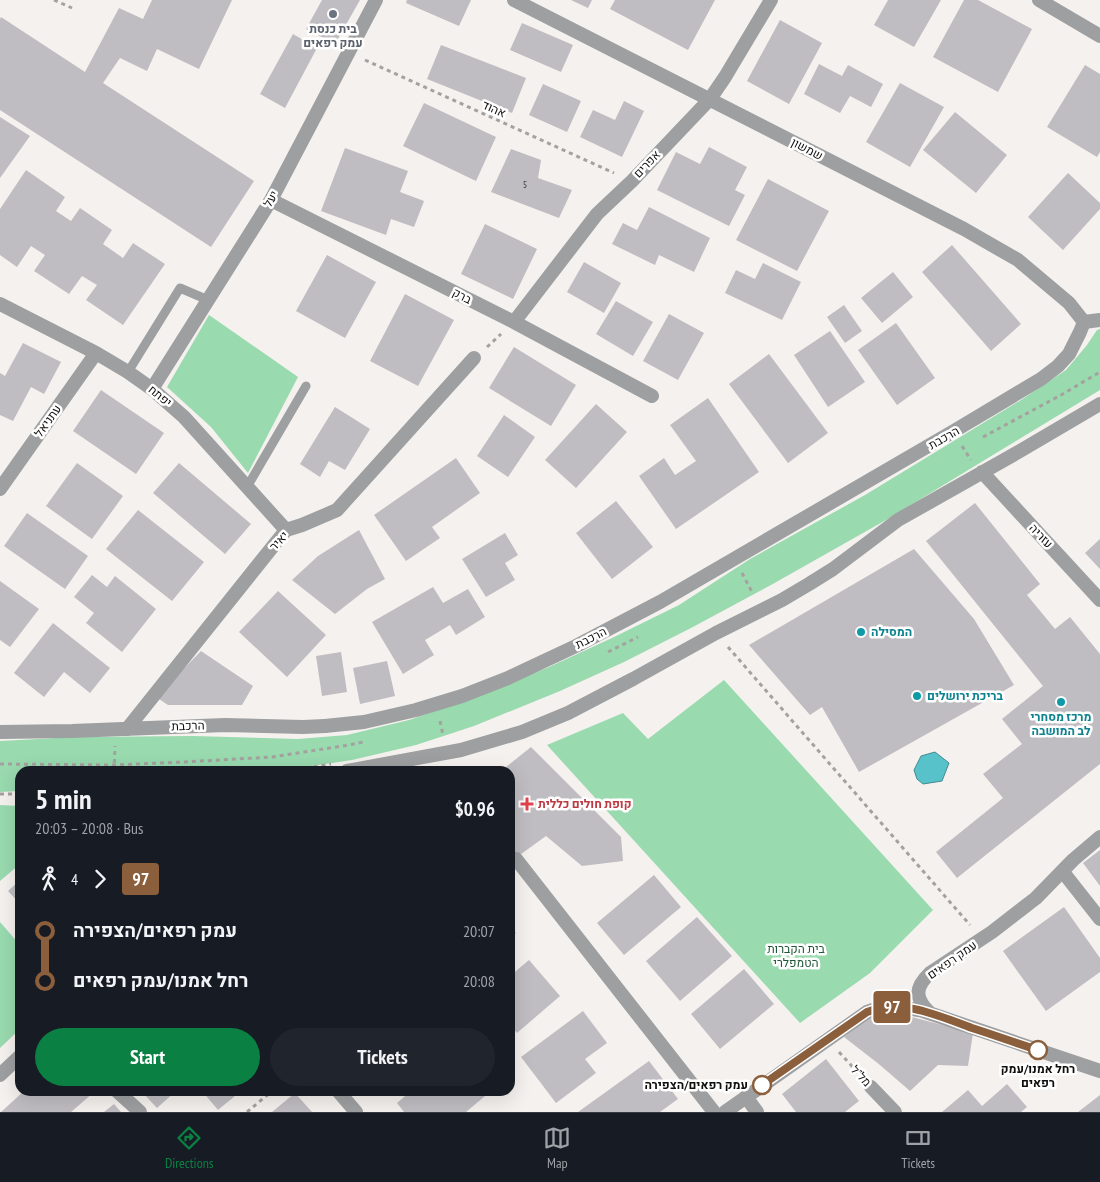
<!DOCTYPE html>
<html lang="en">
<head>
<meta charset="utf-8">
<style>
  :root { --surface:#171b24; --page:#20242c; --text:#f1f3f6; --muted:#9ea1a6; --line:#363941; --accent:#0b8043 }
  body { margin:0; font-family:"PT Sans Narrow",Heebo,sans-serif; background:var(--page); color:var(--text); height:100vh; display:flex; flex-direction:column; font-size:19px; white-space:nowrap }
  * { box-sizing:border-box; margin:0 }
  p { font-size:16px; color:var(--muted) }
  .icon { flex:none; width:28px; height:28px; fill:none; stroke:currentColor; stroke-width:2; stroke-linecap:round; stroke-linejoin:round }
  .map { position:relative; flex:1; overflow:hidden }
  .details { position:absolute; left:15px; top:766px; width:500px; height:330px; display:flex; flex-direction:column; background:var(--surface); border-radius:15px; box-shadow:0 5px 20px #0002 }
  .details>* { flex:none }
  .badge { padding:0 10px; border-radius:4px; font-size:18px; line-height:32px }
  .map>.badge { position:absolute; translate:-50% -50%; box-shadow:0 0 0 2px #fff }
  .legs { display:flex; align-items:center; gap:8px; height:55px; padding:0 20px; font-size:16px }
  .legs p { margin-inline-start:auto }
  .headline { display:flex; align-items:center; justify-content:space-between; height:85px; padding:0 20px }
  h1 { font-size:28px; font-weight:700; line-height:38px }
  .action { display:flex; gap:10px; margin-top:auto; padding:10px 20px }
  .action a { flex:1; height:58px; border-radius:30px; background:var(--accent); color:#fff; font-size:20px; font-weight:700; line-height:58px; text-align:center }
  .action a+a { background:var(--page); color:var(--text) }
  ul { padding:0 20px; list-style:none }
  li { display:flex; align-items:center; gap:18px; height:50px; font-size:19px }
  li i { display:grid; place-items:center; width:8px; height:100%; margin:0 6px; background:currentColor }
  li i::after { content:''; width:12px; height:12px; margin:-6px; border:4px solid; border-radius:50%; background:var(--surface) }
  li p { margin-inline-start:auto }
  li:first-child i { background:linear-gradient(#0000 50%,currentColor 0) }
  li:last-child i { background:linear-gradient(currentColor 50%,#0000 0) }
  .tab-bar { display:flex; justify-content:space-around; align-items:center; height:70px; border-top:1px solid var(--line); background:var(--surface); font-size:14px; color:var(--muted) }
  .tab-bar a { display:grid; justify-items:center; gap:2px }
  .tab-bar .current { color:var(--accent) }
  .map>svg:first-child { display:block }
  .green { fill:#99daaf }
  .water { fill:#57c2ca; stroke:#428c92 }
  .building { fill:#bfbdc1 }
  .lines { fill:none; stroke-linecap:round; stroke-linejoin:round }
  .path { stroke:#a4a19f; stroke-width:3; stroke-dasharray:4 4; stroke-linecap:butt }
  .service { stroke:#9d9fa0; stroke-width:9 }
  .minor { stroke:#9d9fa0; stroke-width:14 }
  .tertiary { stroke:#9d9fa0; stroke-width:14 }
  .line-1-casing { stroke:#fff; stroke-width:11 }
  .line-1 { stroke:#8b5e3c; stroke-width:8 }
  .worship-dot { fill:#6b7280; stroke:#fff; stroke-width:2 }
  .culture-dot { fill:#0f9aa8; stroke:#fff; stroke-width:2 }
  .health-dot { fill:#e0444e; stroke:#fff; stroke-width:2 }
  .stop-1-dot { fill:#fff; stroke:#8b5e3c; stroke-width:2.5 }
  .labels { text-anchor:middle; stroke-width:5; stroke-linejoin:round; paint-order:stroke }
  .number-label { font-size:10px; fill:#3c3a3b }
  .worship-label { font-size:12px; font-weight:bold; fill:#5b616d; stroke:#fff }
  .street-label { font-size:12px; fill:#110f0e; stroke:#fff }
  .culture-label { font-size:12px; font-weight:bold; fill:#0d838f; stroke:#fff; text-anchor:start }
  .health-label { font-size:12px; font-weight:bold; fill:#be3a42; stroke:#fff; text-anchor:start }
  .park-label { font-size:12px; fill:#215637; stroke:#fff }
  .stop-label { font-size:12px; font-weight:bold; fill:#110f0e; stroke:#fff }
</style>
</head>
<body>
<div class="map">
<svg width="1100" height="1112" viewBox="0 0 1100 1112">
  <rect width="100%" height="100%" fill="#f5f1ee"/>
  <!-- green -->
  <path class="green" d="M 209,315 L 298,377 L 248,473 L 211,427 L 167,387 Z
    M 1100,329 L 1100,390 L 886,520 L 771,585 L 691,628 L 624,662 L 560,691 L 474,726 L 416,745 L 352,760 L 278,771 L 20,771 L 20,791 L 0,792 L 0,741 L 76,737 L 193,736 L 298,739 L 347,735 L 409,720 L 465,701 L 549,667 L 612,638 L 679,605 L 750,559 L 865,495 L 1021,400 L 1066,370 L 1087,345 L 1097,330 Z
    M 724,680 L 933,910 L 870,973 L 800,1023 L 547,745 L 623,713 L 648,739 Z
    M 0,805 L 20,806 L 20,864 L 0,881 Z
    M 0,922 L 20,945 L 20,1029 L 0,1048 Z"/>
  <!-- water -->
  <path class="water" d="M 935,752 L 949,763 L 942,781 L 923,784 L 917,779 L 914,770 L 921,756 Z"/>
  <!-- building -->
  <path class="building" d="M 152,0 L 232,0 L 199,69 L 157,49 L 147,71 L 120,58 L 103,83 L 254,181 L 211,247 L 0,110 L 0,19 L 1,17 L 85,72 L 119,8 L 143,19 Z
    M 322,0 L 360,0 L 335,44 L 306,29 Z
    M 407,0 L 471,0 L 459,26 L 406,3 Z
    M 571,0 L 592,0 L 588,8 Z
    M 615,0 L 715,0 L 688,50 L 610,9 Z
    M 888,0 L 941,0 L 914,47 L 874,25 Z
    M 964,0 L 978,0 L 1032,29 L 998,92 L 933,57 Z
    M 780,20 L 822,43 L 789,104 L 747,81 Z
    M 522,23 L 573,45 L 561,72 L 510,50 Z
    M 293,34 L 317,48 L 285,108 L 260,94 Z
    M 441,45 L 526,78 L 512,113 L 427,79 Z
    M 819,64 L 842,76 L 848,65 L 883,84 L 871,107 L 850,96 L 840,113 L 804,94 Z
    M 1085,65 L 1100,74 L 1100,152 L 1097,157 L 1047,127 Z
    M 900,83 L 944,107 L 910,167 L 866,142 Z
    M 543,84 L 581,101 L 567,132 L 529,115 Z
    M 624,101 L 644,111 L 622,157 L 580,137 L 593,110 L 615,120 Z
    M 424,103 L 496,137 L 476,181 L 403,146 Z
    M 955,112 L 1007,155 L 976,193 L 923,150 Z
    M 0,117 L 30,136 L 0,178 Z
    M 709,147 L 747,167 L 735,190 L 745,195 L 729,226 L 657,190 L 676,152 L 700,164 Z
    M 345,148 L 408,171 L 400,192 L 424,201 L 414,227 L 391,219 L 386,235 L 321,211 Z
    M 511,149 L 541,160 L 538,178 L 572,190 L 559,218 L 491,192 Z
    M 26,170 L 65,197 L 56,211 L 71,221 L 80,208 L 112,230 L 103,244 L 123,258 L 133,243 L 165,264 L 123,325 L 86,300 L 97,285 L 82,276 L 69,294 L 34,271 L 45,255 L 31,246 L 17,267 L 0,255 L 0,209 Z
    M 1068,173 L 1100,203 L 1100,209 L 1063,250 L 1028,217 Z
    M 768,179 L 829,211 L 797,271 L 736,240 Z
    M 649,207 L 710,238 L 694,272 L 659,255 L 655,265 L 612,244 L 623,223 L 637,230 Z
    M 485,224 L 537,249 L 513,299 L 461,274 Z
    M 952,245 L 1021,324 L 991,351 L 922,272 Z
    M 327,255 L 376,282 L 345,338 L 296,311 Z
    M 584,262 L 621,283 L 604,313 L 567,292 Z
    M 763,263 L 801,282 L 782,320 L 725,293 L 736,270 L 755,279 Z
    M 893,272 L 913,297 L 882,323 L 861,298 Z
    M 405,294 L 454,320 L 418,386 L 370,361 Z
    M 616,301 L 653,322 L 633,356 L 596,334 Z
    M 844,305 L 862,331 L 845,343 L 827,317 Z
    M 669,314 L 704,333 L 678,380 L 643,361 Z
    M 896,323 L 935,378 L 897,405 L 858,350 Z
    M 830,331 L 865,382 L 828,407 L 794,355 Z
    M 23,343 L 61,362 L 44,394 L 31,387 L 13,421 L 0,415 L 0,373 L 5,376 Z
    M 514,347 L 576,385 L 551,426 L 489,388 Z
    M 769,354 L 828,433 L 788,463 L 729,384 Z
    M 101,390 L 164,433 L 136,474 L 73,431 Z
    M 708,398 L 759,472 L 676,529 L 639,476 L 664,458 L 675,475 L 696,461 L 670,425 Z
    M 596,404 L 627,432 L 576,488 L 545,460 Z
    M 335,407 L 370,429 L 345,470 L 329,461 L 320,477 L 300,464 Z
    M 504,415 L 535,437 L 508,477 L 477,456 Z
    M 456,458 L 480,493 L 432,527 L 440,538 L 406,561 L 374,515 Z
    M 77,463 L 123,496 L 92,539 L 46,506 Z
    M 179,463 L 251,524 L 225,554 L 153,493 Z
    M 616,501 L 653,547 L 612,579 L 576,533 Z
    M 975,503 L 1040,584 L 1027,595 L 1055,629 L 1070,617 L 1100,654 L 1100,764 L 957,878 L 936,852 L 1003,798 L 983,774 L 1022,744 L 1002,719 L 1043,686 L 926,541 Z
    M 138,510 L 204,562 L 172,601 L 106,549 Z
    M 27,513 L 88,556 L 65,589 L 4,546 Z
    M 359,530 L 385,579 L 367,589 L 335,614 L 292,580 L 318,556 Z
    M 505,533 L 518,555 L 505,563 L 515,580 L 486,597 L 462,559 Z
    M 1100,539 L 1100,569 L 1085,553 Z
    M 914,549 L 974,619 L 1014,685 L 859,772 L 822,707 L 810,715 L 749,645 Z
    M 92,575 L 107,587 L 115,576 L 156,609 L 122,652 L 86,623 L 94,613 L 74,597 Z
    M 0,581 L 39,609 L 10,647 L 0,640 Z
    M 433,587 L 443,603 L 468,589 L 485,617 L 456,635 L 450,625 L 425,640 L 434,655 L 403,674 L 372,622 Z
    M 278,591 L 326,635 L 287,677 L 239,632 Z
    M 53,623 L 110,668 L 90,693 L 64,672 L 44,697 L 14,673 Z
    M 201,651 L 253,686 L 242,705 L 168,705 L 156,697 Z
    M 341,652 L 347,692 L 322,696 L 316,656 Z
    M 387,661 L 395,696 L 360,704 L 353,668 Z
    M 531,747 L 621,837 L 623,861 L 582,866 L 546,836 L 517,857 L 510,848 L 510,771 L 501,771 Z
    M 1100,850 L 1100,886 L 1083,863 Z
    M 654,875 L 681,907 L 624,955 L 597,923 Z
    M 20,880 L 20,904 L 8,891 Z
    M 1064,907 L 1100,958 L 1100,972 L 1046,1011 L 1003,951 Z
    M 697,917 L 732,956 L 680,1001 L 646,961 Z
    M 510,926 L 516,933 L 510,938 Z
    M 529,960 L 560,996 L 517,1033 L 510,1025 L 510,976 Z
    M 744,969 L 774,1004 L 720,1049 L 691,1014 Z
    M 583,1011 L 607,1043 L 585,1059 L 596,1073 L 556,1103 L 521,1057 Z
    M 908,1016 L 973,1033 L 968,1066 L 938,1065 L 910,1091 L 880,1065 L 844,1037 L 869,1018 Z
    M 826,1059 L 859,1101 L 845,1112 L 796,1112 L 782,1094 Z
    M 649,1061 L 678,1099 L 660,1112 L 578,1112 Z
    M 1007,1084 L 1027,1107 L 1021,1112 L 942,1112 L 968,1090 L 982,1106 Z
    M 24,1091 L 91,1091 L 93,1093 L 71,1112 L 1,1112 Z
    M 141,1091 L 176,1091 L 157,1108 Z
    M 202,1091 L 241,1091 L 218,1110 Z
    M 411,1091 L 491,1091 L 466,1112 L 404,1112 L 397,1103 Z
    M 295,1093 L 312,1112 L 272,1112 Z
    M 1100,1095 L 1100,1112 L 1078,1112 L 1091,1102 Z
    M 114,1104 L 121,1112 L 104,1112 Z"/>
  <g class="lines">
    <!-- path -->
    <path class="path" d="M 54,0 L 72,8
      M 365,60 L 614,173
      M 487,347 L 501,334
      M 983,437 L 1061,395 L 1100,372
      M 962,446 L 971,460
      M 742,573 L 753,594
      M 728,647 L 970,925
      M 608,652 L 638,637
      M 440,721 L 443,735
      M 0,764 L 114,765 L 184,762 L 272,757 L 349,745 L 363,742
      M 114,771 L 115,746
      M 290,771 L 331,764
      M 0,794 L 20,794
      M 839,1052 L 860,1075
      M 247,1112 L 272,1091"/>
    <!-- service -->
    <path class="service" d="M 128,372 L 180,288 L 208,300
      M 247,487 L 306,386"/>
    <!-- minor -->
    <path class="minor" d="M 1039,0 L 1100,36
      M 271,200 L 514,322 L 652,396
      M 0,304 L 96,353 L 128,372 L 152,389 L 184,417 L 286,530
      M 514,322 L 597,214 L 632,181 L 710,99 L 725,77 L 771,0
      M 152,389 L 271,200 L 376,0
      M 0,489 L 96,353
      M 325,726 L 364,722 L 416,710 L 462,696 L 508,678 L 576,646 L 660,602 L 954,431 L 1041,379 L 1058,366 L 1069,354 L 1080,332 L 1084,322 L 1069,303 L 1018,260 L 964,229 L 514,0
      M 127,729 L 286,530 L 302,525 L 337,510 L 474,358
      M 516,859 L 714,1112
      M 1063,872 L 1100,919
      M 0,1075 L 20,1056
      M 871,1087 L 895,1112
      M 117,1091 L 140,1112
      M 746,1097 L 757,1112"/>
    <!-- tertiary -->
    <path class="tertiary" d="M 1084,322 L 1100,320
      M 982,472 L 1100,600
      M 0,732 L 72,731 L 225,725 L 303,727 L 325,726
      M 347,771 L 461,750 L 522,732 L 568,713 L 633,679 L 716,633 L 782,600 L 809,584 L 833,569 L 898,520 L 1020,451 L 1100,404
      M 930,1013 C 915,999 914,988 930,973 L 992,932 L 1036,898 L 1073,860 L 1100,837
      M 338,1091 L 356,1112
      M 725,1112 L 867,1012 C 885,1004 903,1007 923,1011 L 1100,1071"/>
  </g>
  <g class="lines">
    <defs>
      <path id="line-1" d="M 762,1085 L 867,1012 C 902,998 939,1016 972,1028 C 994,1035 1016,1043 1038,1050"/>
    </defs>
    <!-- line-1 casing -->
    <use href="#line-1" class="line-1-casing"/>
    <!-- line-1 -->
    <use href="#line-1" class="line-1"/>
  </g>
  <!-- markers -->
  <circle class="worship-dot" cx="333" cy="14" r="5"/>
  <g class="culture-dot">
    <circle cx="861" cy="632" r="5"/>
    <circle cx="917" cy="696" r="5"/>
    <circle cx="1061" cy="702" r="5"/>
  </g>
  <path class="health-dot" d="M524.5 796.5h5v5h5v5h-5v5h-5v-5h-5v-5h5z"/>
  <g class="stop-1-dot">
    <circle cx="1038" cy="1050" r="9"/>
    <circle cx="762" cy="1085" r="9"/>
  </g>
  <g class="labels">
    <!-- number labels -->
    <g class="number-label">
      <text x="525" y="188">5</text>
    </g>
    <!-- worship labels -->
    <g class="worship-label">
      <text x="333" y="33">בית כנסת<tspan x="333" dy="14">עמק רפאים</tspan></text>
    </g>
    <!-- street labels -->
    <g class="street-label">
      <text transform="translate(494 109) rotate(24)" y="4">אהוד</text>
      <text transform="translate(807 149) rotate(27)" y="4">שמשון</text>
      <text transform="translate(647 164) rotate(-46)" y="4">אפרים</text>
      <text transform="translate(271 199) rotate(-60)" y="4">יעל</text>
      <text transform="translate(462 296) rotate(27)" y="4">ברק</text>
      <text transform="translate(160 396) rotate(39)" y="4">יפתח</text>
      <text transform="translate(48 421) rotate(-55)" y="4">עתניאל</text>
      <text transform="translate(944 438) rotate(-30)" y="4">הרכבת</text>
      <text transform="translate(1041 536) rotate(47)" y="4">עזריה</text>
      <text transform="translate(279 541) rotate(-47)" y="4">יאיר</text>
      <text transform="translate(591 638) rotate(-27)" y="4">הרכבת</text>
      <text transform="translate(188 726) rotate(-2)" y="4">הרכבת</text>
      <text transform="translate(952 960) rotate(-35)" y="4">עמק רפאים</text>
      <text transform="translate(861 1076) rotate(47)" y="4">מל"ל</text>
    </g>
    <!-- culture labels -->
    <g class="culture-label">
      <text x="871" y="636">המסילה</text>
      <text x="927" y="700">בריכת ירושלים</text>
      <text x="1061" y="721" text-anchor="middle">מרכז מסחרי<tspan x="1061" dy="14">לב המושבה</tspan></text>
    </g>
    <!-- health labels -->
    <g class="health-label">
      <text x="538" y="808">קופת חולים כללית</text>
    </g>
    <!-- park labels -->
    <g class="park-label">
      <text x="796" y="953">בית הקברות<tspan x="796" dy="14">הטמפלרי</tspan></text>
    </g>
    <!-- stop labels -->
    <g class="stop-label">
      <text x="1038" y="1073">רחל אמנו/עמק<tspan x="1038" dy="14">רפאים</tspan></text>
      <text x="748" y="1089" text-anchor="end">עמק רפאים/הצפירה</text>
    </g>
  </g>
</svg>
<b class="badge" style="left:892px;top:1007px;background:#8b5e3c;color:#fff">97</b>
<section class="details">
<div class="headline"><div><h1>5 min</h1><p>20:03 – 20:08 · Bus</p></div><b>$0.96</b></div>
<div class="legs"><svg class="icon" aria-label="walk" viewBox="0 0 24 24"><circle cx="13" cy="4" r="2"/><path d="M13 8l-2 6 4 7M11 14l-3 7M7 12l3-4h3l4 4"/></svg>4<svg class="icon" aria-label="forward" viewBox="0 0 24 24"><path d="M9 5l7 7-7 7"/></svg><b class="badge" style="background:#8b5e3c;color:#fff">97</b></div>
<ul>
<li><i style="color:#8b5e3c"></i><b>עמק רפאים/הצפירה</b><p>20:07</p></li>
<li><i style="color:#8b5e3c"></i><b>רחל אמנו/עמק רפאים</b><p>20:08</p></li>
</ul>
<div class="action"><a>Start</a><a>Tickets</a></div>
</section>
</div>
<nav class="tab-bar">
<a class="current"><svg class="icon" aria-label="directions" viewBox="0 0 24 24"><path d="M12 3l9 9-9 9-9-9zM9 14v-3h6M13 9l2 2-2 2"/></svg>Directions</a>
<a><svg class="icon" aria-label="map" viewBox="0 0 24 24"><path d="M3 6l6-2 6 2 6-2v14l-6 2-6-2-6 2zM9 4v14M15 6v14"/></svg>Map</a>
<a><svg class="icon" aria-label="tickets" viewBox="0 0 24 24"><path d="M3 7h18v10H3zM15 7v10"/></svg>Tickets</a>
</nav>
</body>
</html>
